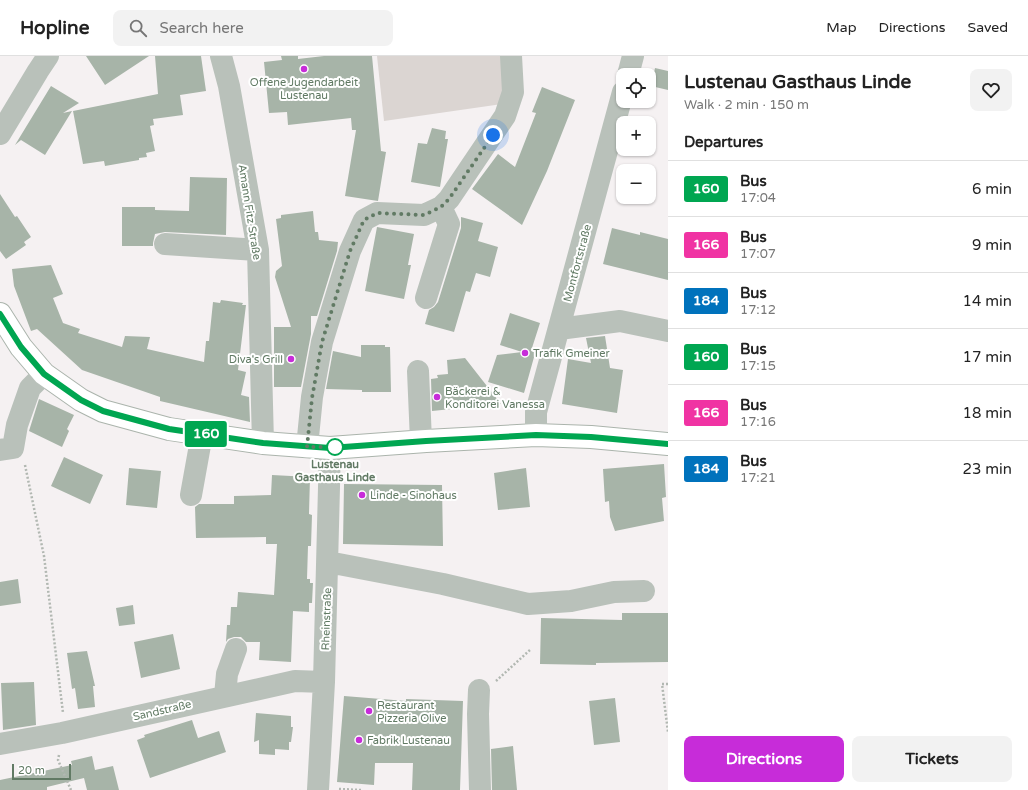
<!DOCTYPE html>
<html lang="en">
<head>
<meta charset="utf-8">
<style>
  :root { --surface:#fff; --page:#f2f2f2; --text:#222; --muted:#767676; --line:#e0e0e0; --accent:#c72cd9 }
  body { margin:0; font-family:"Varela Round",sans-serif; background:var(--page); color:var(--text); height:100vh; display:flex; flex-direction:column; font-size:15px; white-space:nowrap }
  * { box-sizing:border-box; margin:0 }
  p { font-size:13px; color:var(--muted) }
  .icon { flex:none; width:22px; height:22px; fill:none; stroke:currentColor; stroke-width:2; stroke-linecap:round; stroke-linejoin:round }
  .map { position:relative; flex:1; overflow:hidden }
  .sheet { display:flex; flex-direction:column; background:var(--surface); width:360px }
  .sheet>* { flex:none }
  .badge { padding:0 8px; border-radius:3px; font-size:14px; line-height:26px }
  .fabs { position:absolute; left:616px; top:12px; display:grid; gap:8px }
  .fabs a { display:grid; place-items:center; width:40px; height:40px; border-radius:8px; background:var(--surface); box-shadow:0 1px 3px #0004; font-size:20px }
  .scale { position:absolute; left:12px; bottom:10px; width:59px; box-sizing:border-box; padding-left:4px; border:2px solid #617a64; border-top:0; font-size:11px; line-height:14px; white-space:nowrap; color:#617a64; -webkit-text-stroke:3px #fff; paint-order:stroke }
  .you { position:absolute; width:20px; height:20px; margin:-10px; border:3px solid #fff; border-radius:50%; background:#1a73e8; box-shadow:0 0 0 6px #1a73e833 }
  .map>.badge { position:absolute; translate:-50% -50%; box-shadow:0 0 0 2px #fff }
  h2 { padding:0 16px; font-size:15px; line-height:36px }
  .round { display:grid; place-items:center; flex:none; width:42px; height:42px; border-radius:8px; background:var(--page) }
  .overview { display:flex; align-items:center; justify-content:space-between; height:68px; padding:0 16px }
  h1 { font-size:19px; font-weight:700; line-height:30px }
  .button { display:flex; gap:8px; margin-top:auto; padding:8px 16px }
  .button a { flex:1; height:46px; border-radius:8px; background:var(--accent); color:#fff; font-size:16px; font-weight:700; line-height:46px; text-align:center }
  .button a+a { background:var(--page); color:var(--text) }
  ul { padding:0; list-style:none }
  li { display:flex; align-items:center; gap:12px; height:56px; padding:0 16px; border-top:1px solid var(--line) }
  li div { flex:1 }
  li b { display:block; font-size:15px }
  li em { font-style:normal }
  li .badge { min-width:44px; font-weight:700; text-align:center }
  header { display:flex; align-items:center; gap:24px; box-sizing:border-box; height:56px; padding:0 20px; background:var(--surface); border-bottom:1px solid var(--line) }
  header strong { font-size:19px }
  nav { display:flex; gap:22px; margin-inline-start:auto; font-size:14px }
  .search { width:280px; height:36px; background:var(--page); display:flex; align-items:center; gap:10px; box-sizing:border-box; padding:0 14px; border-radius:8px; color:var(--muted); font-size:15px }
  main { display:flex; flex:1; min-height:0 }
  .map>svg:first-child { display:block }
  .green { fill:#dbd5d2 }
  .building { fill:#a7b4a8 }
  .lines { fill:none; stroke-linecap:round; stroke-linejoin:round }
  .major-casing { stroke:#abb4ac; stroke-width:24 }
  .path { stroke:#b2b8b2; stroke-width:2.5; stroke-dasharray:2 2; stroke-linecap:butt }
  .minor { stroke:#b9c1ba; stroke-width:22 }
  .major { stroke:#fff; stroke-width:22 }
  .line-casing { stroke:#fff; stroke-width:9 }
  .line { stroke:#00a651; stroke-width:6 }
  .walk { stroke:#617a64; stroke-width:4; stroke-dasharray:0 7.2 }
  .poi-dot { fill:#c72cd9; stroke:#fff; stroke-width:1.5 }
  .stop-dot { fill:#fff; stroke:#00a651; stroke-width:2 }
  .labels { text-anchor:middle; stroke-width:4; stroke-linejoin:round; paint-order:stroke }
  .poi-label { font-size:11px; fill:#617a64; stroke:#fff; text-anchor:start }
  .street-label { font-size:11px; fill:#617a64; stroke:#fff }
  .stop-label { font-size:11px; font-weight:bold; fill:#617a64; stroke:#fff }
</style>
</head>
<body>
<header>
<strong>Hopline</strong>
<div class="search"><svg class="icon" aria-label="search" viewBox="0 0 24 24"><circle cx="10" cy="10" r="6"/><path d="M15 15l6 6"/></svg>Search here</div>
<nav><a>Map</a><a>Directions</a><a>Saved</a></nav>
</header>
<main>
<div class="map">
<svg width="668" height="734" viewBox="0 0 668 734">
  <rect width="100%" height="100%" fill="#f5f1f2"/>
  <!-- green -->
  <path class="green" d="M 377,0 L 510,0 L 509,47 L 384,65 Z"/>
  <!-- building -->
  <path class="building" d="M 86,0 L 149,0 L 105,29 Z
    M 155,0 L 201,0 L 206,35 L 180,39 L 183,59 L 153,63 L 154,69 L 150,70 L 155,95 L 146,97 L 147,101 L 139,102 L 139,104 L 105,110 L 104,105 L 83,108 L 73,55 L 158,38 Z
    M 281,0 L 298,0 L 298,3 L 324,0 L 372,0 L 381,95 L 386,96 L 378,145 L 345,140 L 356,74 L 352,74 L 351,62 L 288,69 L 287,56 L 269,57 L 264,6 L 282,4 Z
    M 655,12 L 668,15 L 668,34 L 651,30 Z
    M 51,30 L 79,47 L 63,57 L 72,55 L 45,99 L 21,84 L 15,89 Z
    M 542,31 L 575,44 L 547,115 L 522,169 L 472,133 L 498,98 L 515,111 L 536,57 L 532,56 Z
    M 432,72 L 446,75 L 445,83 L 448,83 L 440,131 L 411,126 L 418,87 L 427,88 Z
    M 190,121 L 227,122 L 226,179 L 165,176 L 155,178 L 153,187 L 153,190 L 122,190 L 122,151 L 155,151 L 155,154 L 189,155 Z
    M 0,138 L 15,161 L 17,160 L 31,181 L 24,186 L 26,189 L 6,203 L 0,195 Z
    M 313,155 L 315,176 L 318,176 L 319,184 L 338,186 L 337,195 L 317,260 L 311,260 L 311,278 L 301,331 L 274,331 L 274,271 L 291,271 L 275,221 L 276,215 L 282,210 L 276,163 L 281,162 L 281,159 Z
    M 461,161 L 483,167 L 478,185 L 498,191 L 490,221 L 476,217 L 470,236 L 466,235 L 454,276 L 425,268 L 429,254 L 434,251 L 438,246 L 461,172 Z
    M 377,171 L 414,178 L 408,209 L 411,209 L 404,243 L 365,235 Z
    M 612,172 L 640,179 L 640,176 L 668,183 L 668,224 L 603,208 Z
    M 51,209 L 63,238 L 53,242 L 63,267 L 80,273 L 78,277 L 122,291 L 125,280 L 150,281 L 147,293 L 204,306 L 206,285 L 209,285 L 213,246 L 220,247 L 221,244 L 243,247 L 242,249 L 246,249 L 238,314 L 246,316 L 241,339 L 249,341 L 250,366 L 160,345 L 160,341 L 82,314 L 37,273 L 31,275 L 14,230 L 12,213 Z
    M 510,257 L 540,267 L 531,295 L 536,294 L 524,337 L 488,326 L 497,299 L 522,296 L 500,289 Z
    M 605,280 L 610,312 L 623,314 L 617,357 L 562,348 L 568,303 L 591,307 L 586,282 Z
    M 361,289 L 385,289 L 385,291 L 390,291 L 391,336 L 362,336 L 362,334 L 326,333 L 333,295 L 361,301 Z
    M 465,302 L 501,348 L 432,355 L 431,323 L 438,322 L 437,319 L 448,318 L 447,304 Z
    M 39,343 L 74,359 L 67,373 L 69,375 L 62,391 L 29,375 Z
    M 64,401 L 103,419 L 90,448 L 51,430 Z
    M 664,408 L 666,441 L 662,442 L 664,465 L 615,475 L 610,461 L 609,445 L 605,446 L 603,413 Z
    M 129,412 L 161,415 L 157,452 L 126,449 Z
    M 526,412 L 530,451 L 498,454 L 494,417 Z
    M 272,419 L 310,421 L 309,458 L 312,459 L 311,490 L 308,490 L 307,523 L 310,523 L 310,527 L 313,527 L 312,547 L 309,547 L 309,556 L 293,555 L 291,606 L 259,604 L 260,586 L 246,586 L 241,581 L 234,581 L 228,583 L 226,586 L 227,569 L 230,569 L 231,551 L 237,551 L 238,536 L 274,539 L 277,488 L 266,488 L 266,481 L 196,482 L 195,451 L 199,448 L 234,448 L 234,440 L 271,439 Z
    M 344,428 L 442,429 L 443,490 L 343,488 Z
    M 18,523 L 21,547 L 0,550 L 0,526 Z
    M 133,549 L 135,568 L 119,570 L 116,552 Z
    M 622,557 L 668,557 L 668,606 L 596,607 L 596,609 L 540,608 L 541,562 L 622,564 Z
    M 173,578 L 180,613 L 141,622 L 134,586 Z
    M 87,595 L 95,630 L 93,630 L 95,651 L 78,653 L 75,632 L 72,633 L 67,597 Z
    M 34,626 L 36,669 L 3,674 L 1,627 Z
    M 344,640 L 406,645 L 406,643 L 463,645 L 460,734 L 412,734 L 413,707 L 375,707 L 374,729 L 337,726 Z
    M 615,642 L 620,686 L 594,689 L 589,645 Z
    M 256,657 L 291,660 L 291,671 L 293,671 L 291,686 L 289,686 L 289,694 L 275,693 L 275,699 L 259,698 L 259,684 L 254,686 Z
    M 192,664 L 198,682 L 219,675 L 226,696 L 150,722 L 137,684 L 145,681 L 144,679 Z
    M 513,690 L 517,734 L 492,734 L 491,693 Z
    M 92,700 L 95,714 L 113,710 L 119,734 L 87,734 L 84,722 L 47,731 L 47,734 L 0,734 L 0,724 L 72,709 L 71,705 Z"/>
  <g class="lines">
    <defs>
      <path id="major" d="M 0,258 L 21,291 L 44,318 L 81,344 L 103,355 L 169,373 L 263,387 L 330,392 L 426,385 L 536,379 L 591,381 L 668,388"/>
    </defs>
    <!-- major casing -->
    <use href="#major" class="major-casing"/>
    <!-- path -->
    <path class="path" d="M 25,409 L 44,500 L 63,657
      M 496,625 L 531,593
      M 668,628 L 662,628 L 668,676
      M 59,699 L 58,704 L 71,734
      M 339,733 L 361,734"/>
    <!-- minor -->
    <path class="minor" d="M 221,0 L 229,30 L 258,194 L 263,387
      M 628,19 L 633,0
      M 0,78 L 38,15 L 48,0
      M 165,188 L 258,194
      M 426,242 L 449,168 L 441,151
      M 559,273 L 620,265 L 668,275
      M 418,315 L 421,385
      M 536,379 L 536,356 L 623,36
      M 307,391 L 312,341 L 322,286 L 350,195 L 364,164 L 377,157 L 424,159 L 441,151 L 449,143 L 505,60 L 513,36 L 511,0
      M 0,394 L 13,392 L 17,369 L 30,332 L 44,318
      M 191,439 L 202,378
      M 328,506 L 443,528 L 528,548 L 571,545 L 614,536 L 644,535
      M 479,634 L 478,658 L 480,734
      M 225,640 L 227,618 L 236,593
      M 0,688 L 62,677 L 295,625 L 324,626
      M 318,734 L 324,626 L 330,392"/>
    <!-- major -->
    <use href="#major" class="major"/>
  </g>
  <g class="lines">
    <defs>
      <path id="line" d="M 0,258 L 21,291 L 44,318 L 81,344 L 103,355 L 169,373 L 263,387 L 330,392 L 426,385 L 536,379 L 591,381 L 668,388"/>
    </defs>
    <!-- line casing -->
    <use href="#line" class="line-casing"/>
    <!-- line -->
    <use href="#line" class="line"/>
    <!-- walk -->
    <path class="walk" d="M 335,391 L 307,391 L 312,342 L 322,286 L 350,195 L 364,164 L 377,157 L 424,159 L 441,151 L 449,143 L 493,79"/>
  </g>
  <!-- markers -->
  <g class="poi-dot">
    <circle cx="304" cy="13" r="4"/>
    <circle cx="525" cy="297" r="4"/>
    <circle cx="291" cy="303" r="4"/>
    <circle cx="437" cy="341" r="4"/>
    <circle cx="362" cy="439" r="4"/>
    <circle cx="369" cy="655" r="4"/>
    <circle cx="359" cy="684" r="4"/>
  </g>
  <circle class="stop-dot" cx="335" cy="391" r="8"/>
  <g class="labels">
    <!-- poi labels -->
    <g class="poi-label">
      <text x="304" y="30" text-anchor="middle">Offene Jugendarbeit<tspan x="304" dy="13">Lustenau</tspan></text>
      <text x="533" y="301">Trafik Gmeiner</text>
      <text x="283" y="307" text-anchor="end">Diva's Grill</text>
      <text x="445" y="339">Bäckerei &amp;<tspan x="445" dy="13">Konditorei Vanessa</tspan></text>
      <text x="370" y="443">Linde - Sinohaus</text>
      <text x="377" y="653">Restaurant<tspan x="377" dy="13">Pizzeria Olive</tspan></text>
      <text x="367" y="688">Fabrik Lustenau</text>
    </g>
    <!-- street labels -->
    <g class="street-label">
      <text transform="translate(250 156) rotate(81)" y="4">Amann Fitz Straße</text>
      <text transform="translate(577 207) rotate(-75)" y="4">Montfortstraße</text>
      <text transform="translate(326 563) rotate(-88)" y="4">Rheinstraße</text>
      <text transform="translate(162 654) rotate(-13)" y="4">Sandstraße</text>
    </g>
    <!-- stop labels -->
    <g class="stop-label">
      <text x="335" y="412">Lustenau<tspan x="335" dy="13">Gasthaus Linde</tspan></text>
    </g>
  </g>
</svg>
<div class="fabs">
<a><svg class="icon" aria-label="locate" viewBox="0 0 24 24"><circle cx="12" cy="12" r="6"/><path d="M12 2v4M12 18v4M2 12h4M18 12h4"/></svg></a>
<a>+</a>
<a>−</a>
</div>
<div class="scale">20 m</div>
<div class="you" style="left:493px;top:79px"></div>
<b class="badge" style="left:206px;top:378px;background:#00a651;color:#fff">160</b>
</div>
<section class="sheet">
<div class="overview"><div><h1>Lustenau Gasthaus Linde</h1><p>Walk · 2 min · 150 m</p></div><a class="round"><svg class="icon" aria-label="heart" viewBox="0 0 24 24"><path d="M12 20l-8-8c-3-5 5-10 8-4 3-6 11-1 8 4z"/></svg></a></div>
<h2>Departures</h2>
<ul>
<li><span class="badge" style="background:#00a651;color:#fff">160</span><div><b>Bus</b><p>17:04</p></div><em>6 min</em></li>
<li><span class="badge" style="background:#f033a3;color:#fff">166</span><div><b>Bus</b><p>17:07</p></div><em>9 min</em></li>
<li><span class="badge" style="background:#0072bc;color:#fff">184</span><div><b>Bus</b><p>17:12</p></div><em>14 min</em></li>
<li><span class="badge" style="background:#00a651;color:#fff">160</span><div><b>Bus</b><p>17:15</p></div><em>17 min</em></li>
<li><span class="badge" style="background:#f033a3;color:#fff">166</span><div><b>Bus</b><p>17:16</p></div><em>18 min</em></li>
<li><span class="badge" style="background:#0072bc;color:#fff">184</span><div><b>Bus</b><p>17:21</p></div><em>23 min</em></li>
</ul>
<div class="button"><a>Directions</a><a>Tickets</a></div>
</section>
</main>
</body>
</html>
